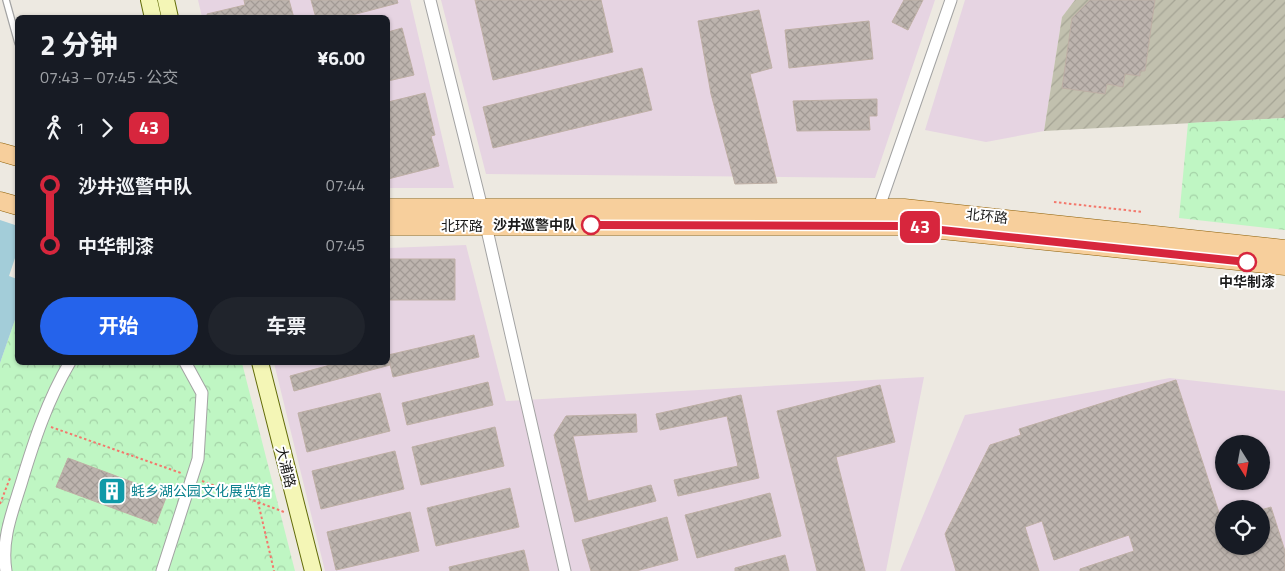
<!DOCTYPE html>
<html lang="zh">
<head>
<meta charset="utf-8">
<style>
  :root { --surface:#171b24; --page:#20242c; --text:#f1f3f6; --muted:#9ea1a6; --accent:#2563eb }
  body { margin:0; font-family:"Titillium Web","Noto Sans SC",sans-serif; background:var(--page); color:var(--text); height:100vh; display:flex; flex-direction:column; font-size:19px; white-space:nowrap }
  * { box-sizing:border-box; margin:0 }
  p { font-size:16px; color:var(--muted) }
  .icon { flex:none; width:28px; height:28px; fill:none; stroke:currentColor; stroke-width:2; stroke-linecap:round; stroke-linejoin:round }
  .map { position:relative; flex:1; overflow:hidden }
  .drawer { position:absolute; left:15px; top:15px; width:375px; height:350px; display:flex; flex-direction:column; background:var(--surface); border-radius:8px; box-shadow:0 1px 4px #0004 }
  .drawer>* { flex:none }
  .badge { padding:0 10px; border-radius:8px; font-size:18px; line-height:32px }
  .needle { width:32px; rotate:169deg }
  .controls { position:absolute; left:1215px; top:435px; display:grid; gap:10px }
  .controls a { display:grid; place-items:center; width:55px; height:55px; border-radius:50%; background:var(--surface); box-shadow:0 1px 4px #0004; font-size:25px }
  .map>.badge { position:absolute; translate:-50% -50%; box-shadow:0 0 0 2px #fff }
  .legs { display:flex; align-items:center; gap:8px; height:55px; padding:0 25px; font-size:16px }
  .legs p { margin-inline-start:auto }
  .head { display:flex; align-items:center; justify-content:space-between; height:85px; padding:0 25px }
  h1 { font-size:28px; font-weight:700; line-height:38px }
  .action { display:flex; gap:10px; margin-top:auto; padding:10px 25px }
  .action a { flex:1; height:58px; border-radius:30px; background:var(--accent); color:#fff; font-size:20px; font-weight:700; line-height:58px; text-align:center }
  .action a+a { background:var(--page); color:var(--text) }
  ul { padding:0 25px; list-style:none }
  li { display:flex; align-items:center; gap:18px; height:60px; font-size:19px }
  li i { display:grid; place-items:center; width:8px; height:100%; margin:0 6px; background:currentColor }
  li i::after { content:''; width:12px; height:12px; margin:-6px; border:4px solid; border-radius:50%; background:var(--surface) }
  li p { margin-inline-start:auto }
  li:first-child i { background:linear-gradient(#0000 50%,currentColor 0) }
  li:last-child i { background:linear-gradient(currentColor 50%,#0000 0) }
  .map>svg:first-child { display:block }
  .industrial { fill:#e6d4e2; fill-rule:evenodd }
  .construction { fill:url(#construction-furrows) }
  .park { fill:url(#park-crowns) }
  .water { fill:#a3cdd9 }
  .building { fill:url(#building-cross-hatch); stroke:#beafa5 }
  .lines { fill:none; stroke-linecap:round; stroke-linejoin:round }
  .lane-casing { stroke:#a3a3a3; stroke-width:8 }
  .street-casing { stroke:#a3a3a3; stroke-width:13 }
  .secondary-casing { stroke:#626c09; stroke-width:18 }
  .primary-casing { stroke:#8d5f06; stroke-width:19 }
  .path { stroke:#f3786c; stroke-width:2; stroke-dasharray:2.5 2.5; stroke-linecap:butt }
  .lane { stroke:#fff; stroke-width:5.5 }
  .street { stroke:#fff; stroke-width:11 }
  .secondary { stroke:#f4f6b6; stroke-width:16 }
  .primary { stroke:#f7cf9c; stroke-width:18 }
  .line-1-casing { stroke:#fff; stroke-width:11 }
  .line-1 { stroke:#d7263d; stroke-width:8 }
  .stop-1-dot { fill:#fff; stroke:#d7263d; stroke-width:2.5 }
  .labels { text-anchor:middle; stroke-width:4; stroke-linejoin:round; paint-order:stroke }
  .street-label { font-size:14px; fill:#1c1c1c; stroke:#fff }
  .stop-label { font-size:14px; font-weight:bold; fill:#1c1c1c; stroke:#fff; text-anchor:end }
  .culture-label { font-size:14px; fill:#0d838f; stroke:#fff; text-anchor:start }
</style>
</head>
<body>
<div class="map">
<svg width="1285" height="571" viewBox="0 0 1285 571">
  <defs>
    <pattern id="construction-furrows" width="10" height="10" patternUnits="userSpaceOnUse" patternTransform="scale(1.25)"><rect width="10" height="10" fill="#c1c0ae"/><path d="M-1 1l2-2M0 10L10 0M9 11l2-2" fill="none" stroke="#a5a495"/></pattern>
    <pattern id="park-crowns" width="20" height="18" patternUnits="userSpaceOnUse" patternTransform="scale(1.25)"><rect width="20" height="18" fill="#bff6c3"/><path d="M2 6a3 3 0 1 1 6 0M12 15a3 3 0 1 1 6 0" fill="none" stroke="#a4d2a7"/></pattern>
    <pattern id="building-cross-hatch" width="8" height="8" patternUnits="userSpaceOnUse" patternTransform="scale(1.25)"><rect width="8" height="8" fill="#bdb4ae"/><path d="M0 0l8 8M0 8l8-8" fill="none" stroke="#a29a95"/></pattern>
  </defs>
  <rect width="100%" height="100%" fill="#ede9e1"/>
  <!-- industrial -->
  <path class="industrial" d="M 198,0 L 410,0 L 454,188 L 388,188 L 388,18 L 202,17 Z
    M 441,0 L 935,0 L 875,178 L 486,174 Z
    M 965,0 L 1075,0 L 1062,17 L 1044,131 L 986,142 L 925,130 Z
    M 466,245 L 506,401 L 924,377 L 886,571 L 325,571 L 274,363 L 388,362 L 388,248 Z
    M 1170,378 L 1285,391 L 1285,571 L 900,571 L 965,415 ZM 1224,444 L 1261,444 L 1261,481 L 1224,481 ZM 1224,509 L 1261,509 L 1261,546 L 1224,546 Z"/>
  <!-- construction -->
  <path class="construction" d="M 1075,0 L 1285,0 L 1285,118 L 1044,131 L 1062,17 Z"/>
  <!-- park -->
  <path class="park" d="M 1285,118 L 1285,230 L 1179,218 L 1188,123 Z
    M 17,314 L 18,362 L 242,363 L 295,571 L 0,571 L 0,363 Z"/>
  <!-- water -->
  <path class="water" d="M 0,220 L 18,226 L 17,252 L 9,276 L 17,279 L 17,314 L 0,363 Z"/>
  <!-- building -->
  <path class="building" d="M 244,0 L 289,0 L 294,18 L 208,18 L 207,14 L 245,5 Z
    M 311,0 L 397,0 L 398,3 L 341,18 L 316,18 Z
    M 475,0 L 601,0 L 613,52 L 493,80 Z
    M 904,0 L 923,0 L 908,30 L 892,22 Z
    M 1090,0 L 1155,0 L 1145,71 L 1140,71 L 1140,76 L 1125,74 L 1123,87 L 1107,84 L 1105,94 L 1062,88 L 1072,18 Z
    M 759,10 L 772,68 L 750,74 L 777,183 L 735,184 L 711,94 L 698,21 Z
    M 869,21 L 873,59 L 789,68 L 785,30 Z
    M 402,28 L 414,75 L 388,81 L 388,32 Z
    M 642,68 L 652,110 L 493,148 L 483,107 Z
    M 425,93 L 435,135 L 431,136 L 439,166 L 388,179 L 388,102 Z
    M 877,99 L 877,116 L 869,116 L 870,130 L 797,131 L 793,101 Z
    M 388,259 L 455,259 L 455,300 L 388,300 Z
    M 474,335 L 479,357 L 393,377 L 388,355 Z
    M 341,362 L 390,362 L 390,365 L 294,391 L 290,376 Z
    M 1176,380 L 1224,528 L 1224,546 L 1261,546 L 1261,510 L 1271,507 L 1285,551 L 1285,571 L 1080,571 L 1080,569 L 1134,551 L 1129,535 L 1054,560 L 1042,521 L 1025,527 L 1039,571 L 956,571 L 945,534 L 990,445 L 1021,435 L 1019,429 Z
    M 488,382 L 493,405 L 407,425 L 402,403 Z
    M 880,385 L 895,442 L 836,457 L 865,571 L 817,571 L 777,411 Z
    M 380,393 L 390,431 L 307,452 L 298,413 Z
    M 741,395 L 759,478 L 678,496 L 674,480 L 738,466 L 727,416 L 660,430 L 656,414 Z
    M 636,414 L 637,432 L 573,436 L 588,501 L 651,485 L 656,501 L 575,522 L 554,435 L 566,416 Z
    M 495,427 L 504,466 L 421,485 L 412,447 Z
    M 395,451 L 404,489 L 321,509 L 312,471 Z
    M 68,458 L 167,495 L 156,524 L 56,487 Z
    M 510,488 L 519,527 L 436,546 L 427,508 Z
    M 770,493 L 781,536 L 697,558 L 685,515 Z
    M 410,512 L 419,551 L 336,570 L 327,532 Z
    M 667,517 L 678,560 L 636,571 L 591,571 L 582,540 Z
    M 524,550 L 529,571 L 450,571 L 449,567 Z
    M 785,555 L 789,571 L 735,571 L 735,568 Z"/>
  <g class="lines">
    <defs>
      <path id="lane" d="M 6,0 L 18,43"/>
      <path id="street" d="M 430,0 L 482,208 L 565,571
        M 879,207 L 951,0
        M 6,571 C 1,540 12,513 21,484 C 34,441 47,401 70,362
        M 162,571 L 198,459 L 202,393 L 185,362"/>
      <path id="secondary" d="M 149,0 L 153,18
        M 166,0 L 170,18
        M 260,362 L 313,571"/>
      <path id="primary" d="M 0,152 L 18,157
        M 0,201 L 18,206
        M 388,208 L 904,208 L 1285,249
        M 388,226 L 903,226 L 1285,266"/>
    </defs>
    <!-- lane casing -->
    <use href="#lane" class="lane-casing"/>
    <!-- street casing -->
    <use href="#street" class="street-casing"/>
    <!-- secondary casing -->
    <use href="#secondary" class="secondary-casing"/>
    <!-- primary casing -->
    <use href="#primary" class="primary-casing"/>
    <!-- path -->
    <path class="path" d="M 1054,202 L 1143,212
      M 51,427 L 181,473
      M 202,481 L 284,512
      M 258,502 L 274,571
      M 0,504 L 10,478"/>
    <!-- lane -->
    <use href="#lane" class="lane"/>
    <!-- street -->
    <use href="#street" class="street"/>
    <!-- secondary -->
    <use href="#secondary" class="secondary"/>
    <!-- primary -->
    <use href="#primary" class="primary"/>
  </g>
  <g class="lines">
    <defs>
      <path id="line-1" d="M 591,225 L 903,226 L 1247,262"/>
    </defs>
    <!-- line-1 casing -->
    <use href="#line-1" class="line-1-casing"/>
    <!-- line-1 -->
    <use href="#line-1" class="line-1"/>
  </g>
  <!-- icons -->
  <defs>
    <symbol id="building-square" viewBox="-11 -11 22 22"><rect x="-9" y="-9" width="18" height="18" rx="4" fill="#0f9aa8" stroke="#fff"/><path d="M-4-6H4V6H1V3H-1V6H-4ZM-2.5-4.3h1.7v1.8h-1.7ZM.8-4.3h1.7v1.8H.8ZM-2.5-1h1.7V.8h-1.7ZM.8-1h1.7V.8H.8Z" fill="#fff"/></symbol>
  </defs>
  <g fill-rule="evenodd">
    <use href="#building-square" x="96" y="475" width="32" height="32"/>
  </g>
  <!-- markers -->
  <g class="stop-1-dot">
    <circle cx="591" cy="225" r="9"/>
    <circle cx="1247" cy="262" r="9"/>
  </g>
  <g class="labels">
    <!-- street labels -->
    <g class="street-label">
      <text transform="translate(987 216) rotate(6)" y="5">北环路</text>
      <text x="462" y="231">北环路</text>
      <text transform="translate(286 467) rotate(76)" y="5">大浦路</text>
    </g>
    <!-- stop labels -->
    <g class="stop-label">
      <text x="577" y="230">沙井巡警中队</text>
      <text x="1247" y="287" text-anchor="middle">中华制漆</text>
    </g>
    <!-- culture labels -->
    <g class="culture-label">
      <text x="131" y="496">蚝乡湖公园文化展览馆</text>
    </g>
  </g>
</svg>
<div class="controls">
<a><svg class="needle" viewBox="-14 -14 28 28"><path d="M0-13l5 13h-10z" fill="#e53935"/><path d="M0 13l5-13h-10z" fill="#9ea1a6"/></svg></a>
<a><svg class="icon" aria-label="locate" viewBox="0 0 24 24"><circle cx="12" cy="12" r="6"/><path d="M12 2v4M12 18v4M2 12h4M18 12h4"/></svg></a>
</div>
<b class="badge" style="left:920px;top:227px;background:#d7263d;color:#fff">43</b>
<section class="drawer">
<div class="head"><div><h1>2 分钟</h1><p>07:43 – 07:45 · 公交</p></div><b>¥6.00</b></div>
<div class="legs"><svg class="icon" aria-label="walk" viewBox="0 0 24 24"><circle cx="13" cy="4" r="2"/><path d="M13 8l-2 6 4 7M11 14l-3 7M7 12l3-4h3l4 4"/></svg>1<svg class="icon" aria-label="forward" viewBox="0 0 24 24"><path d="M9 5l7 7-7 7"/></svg><b class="badge" style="background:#d7263d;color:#fff">43</b></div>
<ul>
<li><i style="color:#d7263d"></i><b>沙井巡警中队</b><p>07:44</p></li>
<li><i style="color:#d7263d"></i><b>中华制漆</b><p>07:45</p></li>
</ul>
<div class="action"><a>开始</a><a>车票</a></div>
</section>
</div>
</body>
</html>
